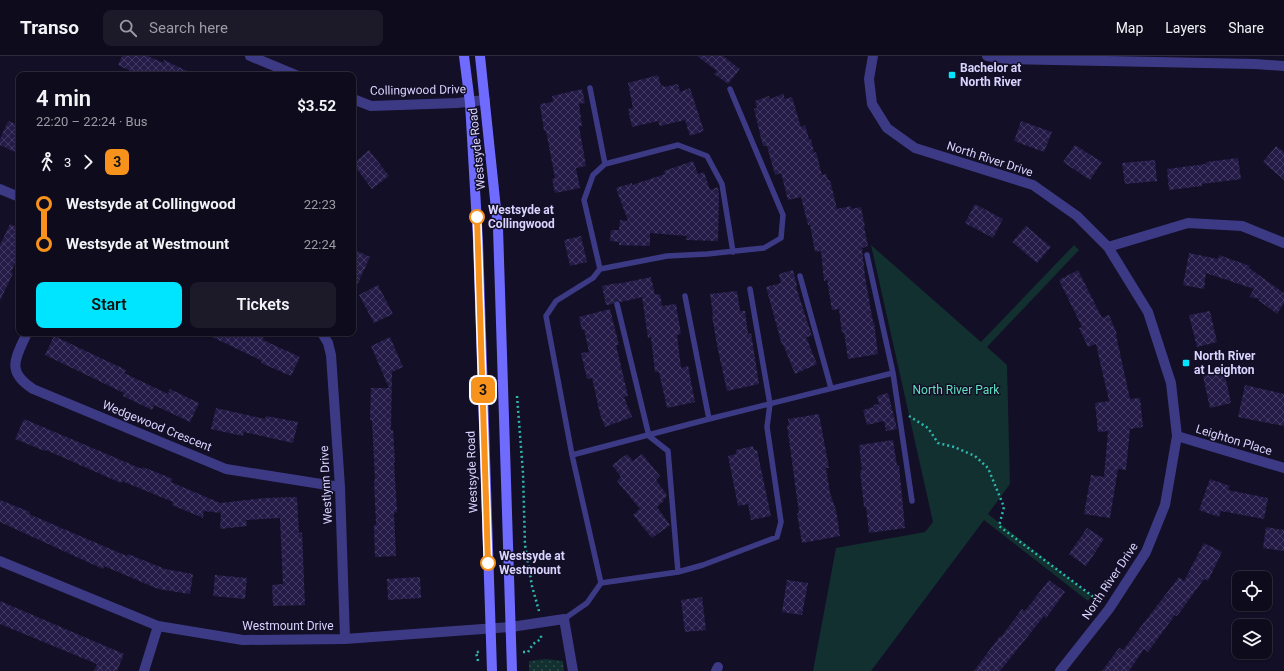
<!DOCTYPE html>
<html lang="en">
<head>
<meta charset="utf-8">
<style>
  :root { --surface:#0e0b1c; --page:#1c1929; --text:#f1f3f6; --muted:#9b9ba3; --line:#2e2b3b; --accent:#00e5ff }
  body { margin:0; font-family:Roboto,sans-serif; background:var(--page); color:var(--text); height:100vh; display:flex; flex-direction:column; font-size:15px; white-space:nowrap }
  * { box-sizing:border-box; margin:0 }
  p { font-size:13px; color:var(--muted) }
  .icon { flex:none; width:22px; height:22px; fill:none; stroke:currentColor; stroke-width:2; stroke-linecap:round; stroke-linejoin:round }
  .map { position:relative; flex:1; overflow:hidden }
  .drawer { position:absolute; left:16px; top:16px; width:340px; height:264px; display:flex; flex-direction:column; background:var(--surface); border-radius:8px; box-shadow:0 1px 3px #0004,0 0 0 1px var(--line) }
  .drawer>* { flex:none }
  .badge { padding:0 8px; border-radius:6px; font-size:14px; line-height:26px }
  .buttons { position:absolute; left:1232px; top:515px; display:grid; gap:8px }
  .buttons a { display:grid; place-items:center; width:40px; height:40px; border-radius:8px; background:var(--surface); box-shadow:0 1px 3px #0004,0 0 0 1px var(--line); font-size:20px }
  .map>.badge { position:absolute; translate:-50% -50%; box-shadow:0 0 0 2px #fff }
  .legs { display:flex; align-items:center; gap:6px; height:44px; padding:0 20px; font-size:13px }
  .legs p { margin-inline-start:auto }
  .overview { display:flex; align-items:center; justify-content:space-between; height:68px; padding:0 20px }
  h1 { font-size:22px; font-weight:600; line-height:30px }
  .cta { display:flex; gap:8px; margin-top:auto; padding:8px 20px }
  .cta a { flex:1; height:46px; border-radius:8px; background:var(--accent); color:#111; font-size:16px; font-weight:600; line-height:46px; text-align:center }
  .cta a+a { background:var(--page); color:var(--text) }
  ul { padding:0 20px; list-style:none }
  li { display:flex; align-items:center; gap:14px; height:40px; font-size:15px }
  li i { display:grid; place-items:center; width:6px; height:100%; margin:0 5px; background:currentColor }
  li i::after { content:''; width:10px; height:10px; margin:-5px; border:3px solid; border-radius:50%; background:var(--surface) }
  li p { margin-inline-start:auto }
  li:first-child i { background:linear-gradient(#0000 50%,currentColor 0) }
  li:last-child i { background:linear-gradient(currentColor 50%,#0000 0) }
  header { display:flex; align-items:center; gap:24px; box-sizing:border-box; height:56px; padding:0 20px; background:var(--surface); border-bottom:1px solid var(--line) }
  header strong { font-size:19px }
  nav { display:flex; gap:22px; margin-inline-start:auto; font-size:14px }
  .search { width:280px; height:36px; background:var(--page); display:flex; align-items:center; gap:10px; box-sizing:border-box; padding:0 14px; border-radius:8px; color:var(--muted); font-size:15px }
  .map>svg:first-child { display:block }
  .grass { fill:url(#grass-dots) }
  .green { fill:#12302f }
  .building { fill:url(#building-cross-hatch) }
  .lines { fill:none; stroke-linecap:round; stroke-linejoin:round }
  .path { stroke:#2fb8b0; stroke-width:2.5; stroke-dasharray:2 3; stroke-linecap:butt }
  .service { stroke:#3d3a85; stroke-width:5.5 }
  .minor { stroke:#3d3a85; stroke-width:10 }
  .tertiary { stroke:#3d3a85; stroke-width:10 }
  .secondary { stroke:#6f6bff; stroke-width:10 }
  .line-1-casing { stroke:#fff; stroke-width:9 }
  .line-1 { stroke:#f7931d; stroke-width:6 }
  .poi-dot { fill:#00e5ff; stroke:#130f26; stroke-width:1.5 }
  .stop-1-dot { fill:#fff; stroke:#f7931d; stroke-width:2 }
  .labels { text-anchor:middle; stroke-width:3; stroke-linejoin:round; paint-order:stroke }
  .poi-label { font-size:12px; font-weight:bold; fill:#d9d4ff; stroke:#130f26; text-anchor:start }
  .street-label { font-size:12px; fill:#d9d4ff; stroke:#130f26 }
  .stop-label { font-size:12px; font-weight:bold; fill:#d9d4ff; stroke:#130f26; text-anchor:start }
  .park-label { font-size:12px; fill:#5fe0c0; stroke:#130f26 }
</style>
</head>
<body>
<header>
<strong>Transo</strong>
<div class="search"><svg class="icon" aria-label="search" viewBox="0 0 24 24"><circle cx="10" cy="10" r="6"/><path d="M15 15l6 6"/></svg>Search here</div>
<nav><a>Map</a><a>Layers</a><a>Share</a></nav>
</header>
<div class="map">
<svg width="1284" height="615" viewBox="0 0 1284 615">
  <defs>
    <pattern id="grass-dots" width="8" height="8" patternUnits="userSpaceOnUse"><rect width="8" height="8" fill="#12302f"/><path d="M2 2h.1M6 6h.1" fill="none" stroke="#344d4e" stroke-width="1.8" stroke-linecap="round"/></pattern>
    <pattern id="building-cross-hatch" width="8" height="8" patternUnits="userSpaceOnUse"><rect width="8" height="8" fill="#241b47"/><path d="M0 0l8 8M0 8l8-8" fill="none" stroke="#433b63"/></pattern>
  </defs>
  <rect width="100%" height="100%" fill="#130f26"/>
  <!-- grass -->
  <path class="grass" d="M 546,603 L 563,605 L 564,615 L 529,615 L 529,605 Z"/>
  <!-- green -->
  <path class="green" d="M 871,189 L 981,286 L 1074,189 L 1079,194 L 987,291 L 1007,309 L 1010,428 L 988,458 L 1092,540 L 1088,545 L 984,464 L 871,615 L 813,615 L 836,492 L 925,476 L 933,466 Z"/>
  <!-- building -->
  <path class="building" d="M 122,0 L 148,0 L 163,7 L 164,4 L 195,19 L 139,19 L 118,9 Z
    M 697,0 L 723,0 L 740,13 L 728,28 L 714,18 L 717,15 Z
    M 658,19 L 661,30 L 664,29 L 664,31 L 678,28 L 680,36 L 690,32 L 704,75 L 690,80 L 685,64 L 660,70 L 658,65 L 632,71 L 628,53 L 633,52 L 628,27 Z
    M 582,33 L 585,47 L 579,48 L 582,70 L 579,70 L 586,110 L 576,112 L 580,132 L 555,137 L 552,123 L 555,122 L 546,75 L 544,75 L 540,48 L 553,46 L 552,40 Z
    M 783,38 L 785,43 L 792,41 L 801,71 L 805,69 L 809,83 L 811,83 L 814,97 L 816,96 L 822,119 L 826,118 L 828,124 L 830,124 L 837,153 L 851,150 L 851,153 L 861,151 L 865,171 L 864,171 L 868,190 L 862,192 L 865,221 L 873,266 L 874,266 L 878,298 L 848,303 L 844,276 L 842,277 L 839,253 L 832,254 L 827,224 L 824,225 L 821,195 L 815,196 L 810,169 L 808,169 L 801,141 L 788,144 L 781,117 L 775,119 L 767,90 L 763,90 L 754,53 L 757,52 L 755,45 L 769,40 L 770,43 Z
    M 8,65 L 19,69 L 19,98 L 0,89 L 0,83 Z
    M 1021,65 L 1052,76 L 1044,96 L 1014,85 Z
    M 1075,89 L 1102,106 L 1090,124 L 1063,106 Z
    M 1276,90 L 1284,96 L 1284,124 L 1263,106 Z
    M 369,94 L 389,120 L 372,133 L 353,108 Z
    M 1238,102 L 1241,123 L 1202,128 L 1202,130 L 1169,134 L 1167,113 L 1206,108 L 1206,106 Z
    M 1155,104 L 1157,125 L 1125,128 L 1122,107 Z
    M 693,105 L 698,118 L 704,116 L 710,134 L 718,131 L 719,139 L 718,185 L 686,184 L 687,180 L 650,177 L 650,190 L 619,189 L 619,186 L 610,185 L 611,174 L 619,174 L 620,164 L 628,165 L 616,132 L 632,127 L 632,129 L 665,118 L 664,115 Z
    M 975,148 L 1003,163 L 993,182 L 965,167 Z
    M 10,168 L 19,172 L 19,198 L 11,216 L 13,217 L 0,245 L 0,189 Z
    M 1026,170 L 1051,191 L 1037,207 L 1012,186 Z
    M 581,180 L 587,206 L 570,210 L 564,184 Z
    M 353,193 L 370,201 L 353,238 Z
    M 1189,197 L 1218,203 L 1219,199 L 1250,210 L 1249,212 L 1284,237 L 1284,247 L 1277,258 L 1258,244 L 1262,243 L 1249,241 L 1254,233 L 1206,217 L 1204,233 L 1183,229 Z
    M 793,214 L 797,230 L 796,231 L 812,280 L 806,281 L 817,308 L 795,318 L 783,288 L 782,289 L 766,231 L 781,227 L 779,218 Z
    M 1078,214 L 1102,262 L 1109,259 L 1117,278 L 1116,279 L 1130,343 L 1140,342 L 1143,371 L 1130,373 L 1126,414 L 1118,413 L 1110,462 L 1084,458 L 1091,419 L 1104,421 L 1108,375 L 1098,376 L 1095,347 L 1109,345 L 1096,288 L 1088,291 L 1079,272 L 1082,271 L 1059,224 Z
    M 651,221 L 655,239 L 660,238 L 662,250 L 676,248 L 681,278 L 677,279 L 681,312 L 688,310 L 695,346 L 667,352 L 659,316 L 655,316 L 651,281 L 648,282 L 642,241 L 621,246 L 616,244 L 613,248 L 606,249 L 602,230 L 617,227 L 617,228 Z
    M 378,229 L 393,258 L 374,267 L 359,239 Z
    M 737,235 L 740,255 L 745,255 L 748,278 L 751,277 L 759,328 L 727,335 L 717,289 L 712,260 L 713,259 L 710,238 Z
    M 610,253 L 619,289 L 616,289 L 628,340 L 624,341 L 632,361 L 605,371 L 600,358 L 592,322 L 587,323 L 581,297 L 589,296 L 584,273 L 582,274 L 579,261 Z
    M 1210,255 L 1217,286 L 1197,291 L 1189,259 Z
    M 204,277 L 253,277 L 264,282 L 263,284 L 300,301 L 291,320 L 261,307 L 262,305 Z
    M 54,280 L 126,314 L 124,317 L 168,338 L 170,333 L 199,347 L 190,366 L 154,349 L 152,354 L 123,340 L 124,337 L 45,299 Z
    M 390,281 L 403,311 L 392,316 L 391,374 L 393,374 L 395,406 L 394,406 L 397,456 L 394,457 L 396,500 L 375,501 L 374,469 L 376,469 L 374,425 L 375,425 L 372,364 L 370,364 L 371,332 L 389,332 L 371,290 Z
    M 1224,315 L 1231,347 L 1210,352 L 1203,320 Z
    M 1245,329 L 1284,338 L 1284,370 L 1238,361 Z
    M 888,337 L 897,373 L 886,375 L 884,365 L 867,369 L 863,354 L 874,351 L 873,349 L 879,348 L 877,340 Z
    M 216,352 L 265,363 L 266,360 L 298,366 L 293,387 L 244,376 L 243,380 L 211,373 Z
    M 819,358 L 829,412 L 826,412 L 830,437 L 836,454 L 840,480 L 802,487 L 797,457 L 799,457 L 787,369 L 789,369 L 788,363 Z
    M 24,363 L 142,413 L 143,411 L 173,423 L 171,426 L 220,447 L 265,442 L 297,441 L 299,477 L 302,476 L 305,549 L 273,550 L 272,529 L 283,528 L 280,462 L 246,464 L 247,470 L 220,473 L 221,457 L 204,455 L 203,462 L 172,449 L 173,446 L 122,425 L 121,427 L 46,394 L 45,395 L 15,383 Z
    M 893,384 L 897,410 L 899,409 L 905,472 L 869,477 L 866,451 L 864,451 L 860,414 L 862,414 L 859,389 Z
    M 753,390 L 754,394 L 757,394 L 771,460 L 751,464 L 748,448 L 738,450 L 728,400 L 736,398 L 736,394 Z
    M 627,398 L 633,405 L 642,398 L 660,420 L 656,424 L 667,439 L 667,440 L 663,444 L 664,445 L 657,451 L 670,469 L 652,482 L 633,459 L 640,453 L 617,425 L 621,421 L 612,409 Z
    M 1210,423 L 1230,430 L 1228,434 L 1268,442 L 1264,463 L 1221,455 L 1219,461 L 1199,454 Z
    M 0,444 L 30,456 L 29,458 L 73,477 L 127,500 L 128,498 L 165,513 L 193,518 L 190,538 L 158,533 L 104,510 L 103,513 L 0,466 Z
    M 1266,471 L 1284,474 L 1284,495 L 1263,492 Z
    M 1087,472 L 1104,483 L 1086,510 L 1069,498 Z
    M 1204,487 L 1222,496 L 1208,525 L 1204,523 L 1177,560 L 1175,559 L 1148,596 L 1144,593 L 1129,615 L 1102,615 L 1119,592 L 1123,594 L 1179,521 L 1184,525 Z
    M 215,519 L 247,522 L 245,543 L 213,540 Z
    M 420,521 L 421,542 L 388,544 L 387,523 Z
    M 787,524 L 808,527 L 802,559 L 782,556 Z
    M 1049,524 L 1065,536 L 1046,562 L 1044,560 L 1000,615 L 974,615 L 1000,580 L 1001,581 L 1022,553 L 1025,555 Z
    M 702,541 L 706,574 L 685,576 L 681,544 Z
    M 0,545 L 124,598 L 117,615 L 94,615 L 97,608 L 0,568 Z"/>
  <g class="lines">
    <!-- path -->
    <path class="path" d="M 517,340 L 523,417 L 525,489 L 532,530 L 539,555
      M 909,360 L 928,372 L 938,387 L 954,391 L 975,400 L 988,412 L 1004,451 L 999,470 L 1099,545
      M 523,596 L 528,596 L 533,588 L 541,583 L 541,578
      M 478,605 L 476,596 L 480,596"/>
    <!-- service -->
    <path class="service" d="M 590,32 L 605,108
      M 867,199 L 893,317 L 912,445
      M 600,213 L 584,144 L 593,119 L 605,108 L 678,89 L 707,100 L 722,128 L 733,196
      M 800,220 L 831,332
      M 685,240 L 709,363
      M 617,248 L 649,380 L 668,395 L 678,516
      M 572,399 L 709,363 L 893,317
      M 601,527 L 572,399 L 546,260 L 556,245 L 593,222 L 600,213 L 667,200 L 707,198 L 764,192 L 781,182 L 783,159 L 730,33
      M 564,563 L 587,547 L 601,527 L 678,516 L 703,509 L 777,481 L 781,466 L 767,371 L 770,348 L 750,233"/>
    <!-- minor -->
    <path class="minor" d="M 250,0 L 296,19
      M 873,0 L 869,23 L 872,48 L 887,72 L 915,92 L 1033,129 L 1077,160 L 1108,191 L 1148,256 L 1171,327 L 1177,380 L 1165,449 L 1146,496 L 1109,553 L 1060,615
      M 353,43 L 371,50 L 457,47 L 485,44
      M 0,133 L 19,141
      M 1108,191 L 1188,167 L 1242,170 L 1284,187
      M 27,277 C 16,302 5,315 33,333 L 226,413 L 340,431
      M 322,277 L 328,287 L 331,299 L 340,431 L 345,583
      M 1177,380 L 1284,412
      M 0,505 L 158,570 L 243,584 L 345,583 L 511,571 L 564,563 L 573,615
      M 144,615 L 158,570
      M 716,615 L 718,611"/>
    <!-- tertiary -->
    <path class="tertiary" d="M 987,0 L 1007,3 L 1255,8 L 1284,10"/>
    <!-- secondary -->
    <path class="secondary" d="M 464,0 L 470,47 L 478,185 L 492,615
      M 480,0 L 498,172 L 512,615"/>
  </g>
  <g class="lines">
    <defs>
      <path id="line-1" d="M 477,161 L 488,507"/>
    </defs>
    <!-- line-1 casing -->
    <use href="#line-1" class="line-1-casing"/>
    <!-- line-1 -->
    <use href="#line-1" class="line-1"/>
  </g>
  <!-- markers -->
  <g class="poi-dot">
    <rect x="948" y="15" width="8" height="8" rx="2"/>
    <rect x="1182" y="303" width="8" height="8" rx="2"/>
  </g>
  <g class="stop-1-dot">
    <circle cx="477" cy="161" r="7"/>
    <circle cx="488" cy="507" r="7"/>
  </g>
  <g class="labels">
    <!-- poi labels -->
    <g class="poi-label">
      <text x="960" y="16">Bachelor at<tspan x="960" dy="14">North River</tspan></text>
      <text x="1194" y="304">North River<tspan x="1194" dy="14">at Leighton</tspan></text>
    </g>
    <!-- street labels -->
    <g class="street-label">
      <text transform="translate(418 34) rotate(-1)" y="4">Collingwood Drive</text>
      <text transform="translate(477 93) rotate(-96)" y="4">Westsyde Road</text>
      <text transform="translate(990 103) rotate(18)" y="4">North River Drive</text>
      <text transform="translate(157 370) rotate(22)" y="4">Wedgewood Crescent</text>
      <text transform="translate(1234 384) rotate(17)" y="4">Leighton Place</text>
      <text transform="translate(472 416) rotate(-92)" y="4">Westsyde Road</text>
      <text transform="translate(326 429) rotate(-93)" y="4">Westlynn Drive</text>
      <text transform="translate(1110 525) rotate(-56)" y="4">North River Drive</text>
      <text x="288" y="574">Westmount Drive</text>
    </g>
    <!-- stop labels -->
    <g class="stop-label">
      <text x="488" y="158">Westsyde at<tspan x="488" dy="14">Collingwood</tspan></text>
      <text x="499" y="504">Westsyde at<tspan x="499" dy="14">Westmount</tspan></text>
    </g>
    <!-- park labels -->
    <g class="park-label">
      <text x="956" y="338">North River Park</text>
    </g>
  </g>
</svg>
<div class="buttons">
<a><svg class="icon" aria-label="locate" viewBox="0 0 24 24"><circle cx="12" cy="12" r="6"/><path d="M12 2v4M12 18v4M2 12h4M18 12h4"/></svg></a>
<a><svg class="icon" aria-label="layers" viewBox="0 0 24 24"><path d="M12 4l9 5-9 5-9-5zM3 14l9 5 9-5"/></svg></a>
</div>
<b class="badge" style="left:483px;top:334px;background:#f7931d;color:#111">3</b>
<section class="drawer">
<div class="overview"><div><h1>4 min</h1><p>22:20 – 22:24 · Bus</p></div><b>$3.52</b></div>
<div class="legs"><svg class="icon" aria-label="walk" viewBox="0 0 24 24"><circle cx="13" cy="4" r="2"/><path d="M13 8l-2 6 4 7M11 14l-3 7M7 12l3-4h3l4 4"/></svg>3<svg class="icon" aria-label="forward" viewBox="0 0 24 24"><path d="M9 5l7 7-7 7"/></svg><b class="badge" style="background:#f7931d;color:#111">3</b></div>
<ul>
<li><i style="color:#f7931d"></i><b>Westsyde at Collingwood</b><p>22:23</p></li>
<li><i style="color:#f7931d"></i><b>Westsyde at Westmount</b><p>22:24</p></li>
</ul>
<div class="cta"><a>Start</a><a>Tickets</a></div>
</section>
</div>
</body>
</html>
